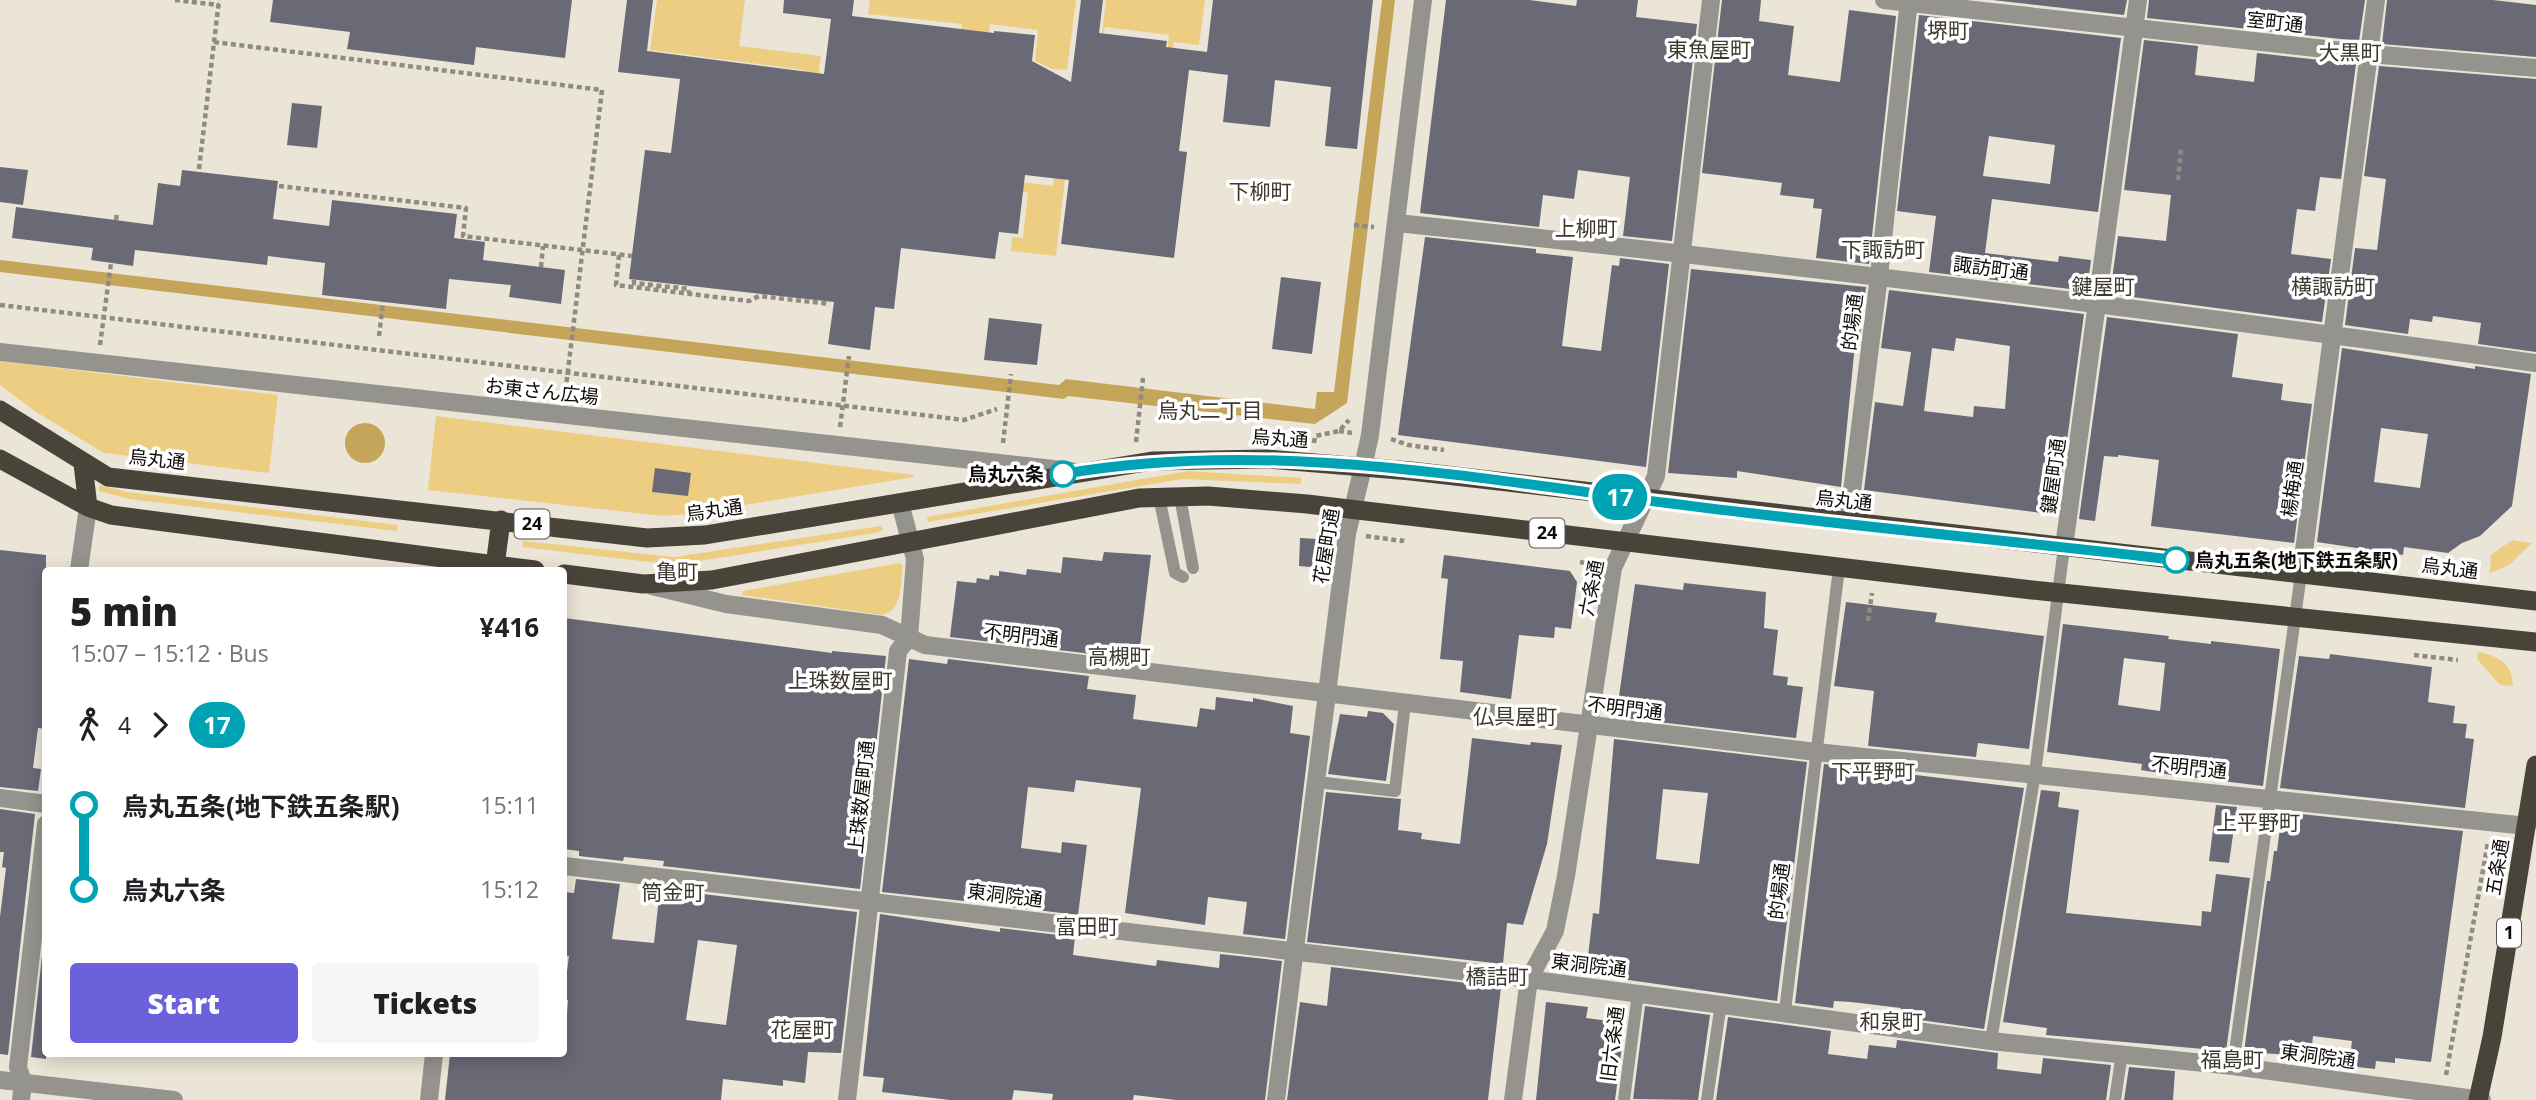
<!DOCTYPE html>
<html lang="en">
<head>
<meta charset="utf-8">
<style>
  :root { --surface:#fff; --page:#f6f6f6; --text:#202124; --muted:#757577; --accent:#6a61db }
  body { margin:0; font-family:"Open Sans","Noto Sans JP",sans-serif; background:var(--page); color:var(--text); height:100vh; display:flex; flex-direction:column; font-size:26px; white-space:nowrap }
  * { box-sizing:border-box; margin:0 }
  p { font-size:23px; color:var(--muted) }
  .icon { flex:none; width:38px; height:38px; fill:none; stroke:currentColor; stroke-width:2; stroke-linecap:round; stroke-linejoin:round }
  .map { position:relative; flex:1; overflow:hidden }
  .side { position:absolute; left:42px; top:567px; width:525px; height:490px; display:flex; flex-direction:column; background:var(--surface); border-radius:7px; box-shadow:0 4px 18px #0003 }
  .side>* { flex:none }
  .badge { padding:0 14px; border-radius:23px; font-size:24px; line-height:46px }
  .map>.badge { position:absolute; translate:-50% -50%; box-shadow:0 0 0 4px #fff }
  .legs { display:flex; align-items:center; gap:10px; height:77px; padding:0 28px; font-size:23px }
  .legs p { margin-inline-start:auto }
  .summary { display:flex; align-items:center; justify-content:space-between; height:119px; padding:0 28px }
  h1 { font-size:38px; font-weight:800; line-height:52px }
  .button { display:flex; gap:14px; margin-top:auto; padding:14px 28px }
  .button a { flex:1; height:80px; border-radius:7px; background:var(--accent); color:#fff; font-size:28px; font-weight:800; line-height:80px; text-align:center }
  .button a+a { background:var(--page); color:var(--text) }
  ul { padding:0 28px; list-style:none }
  li { display:flex; align-items:center; gap:24px; height:84px; font-size:26px }
  li i { display:grid; place-items:center; width:10px; height:100%; margin:0 9px; background:currentColor }
  li i::after { content:''; width:18px; height:18px; margin:-9px; border:5px solid; border-radius:50%; background:var(--surface) }
  li p { margin-inline-start:auto }
  li:first-child i { background:linear-gradient(#0000 50%,currentColor 0) }
  li:last-child i { background:linear-gradient(currentColor 50%,#0000 0) }
  .map>svg:first-child { display:block }
  .green { fill:#edcd82 }
  .water { fill:#c4a559 }
  .building { fill:#696a76; fill-rule:evenodd }
  .lines { fill:none; stroke-linecap:round; stroke-linejoin:round }
  .path { stroke:#8f8b81; stroke-width:4.5; stroke-dasharray:5 3.5; stroke-linecap:butt }
  .service { stroke:#95938d; stroke-width:12 }
  .pedestrian { stroke:#95938d; stroke-width:18 }
  .minor { stroke:#95938d; stroke-width:18 }
  .tertiary { stroke:#95938d; stroke-width:18 }
  .trunk { stroke:#49443a; stroke-width:19 }
  .line-1-casing { stroke:#fff; stroke-width:16 }
  .line-1 { stroke:#00a3b4; stroke-width:10 }
  .stop-1-dot { fill:#fff; stroke:#00a3b4; stroke-width:3.5 }
  .labels { text-anchor:middle; stroke-width:7; stroke-linejoin:round; paint-order:stroke }
  .shield { fill:#fff; stroke:#565451; stroke-width:2 }
  .shield-label { font-size:18px; font-weight:bold; fill:#0d0b07 }
  .street-label { font-size:19px; fill:#0d0b07; stroke:#fff }
  .stop-label { font-size:19px; font-weight:bold; fill:#0d0b07; stroke:#fff; text-anchor:end }
  .neighbourhood-label { font-size:21px; fill:#3e392e; stroke:#fff }
</style>
</head>
<body>
<div class="map">
<svg width="2536" height="1100" viewBox="0 0 2536 1100">
  <rect width="100%" height="100%" fill="#ebe5d7"/>
  <!-- green -->
  <path class="green" d="M 657,0 L 745,0 L 739,46 L 821,56 L 811,128 L 797,126 L 804,70 L 650,50 Z
    M 870,0 L 1076,0 L 1067,70 L 1052,69 L 1035,61 L 1038,30 L 990,24 L 984,78 L 955,86 L 962,24 L 868,14 Z
    M 1106,0 L 1205,0 L 1199,45 L 1174,42 L 1172,59 L 1167,58 L 1169,35 L 1105,27 L 1100,51 Z
    M 1058,142 L 1069,144 L 1056,256 L 1011,251 L 1012,237 L 1023,238 L 1028,193 L 1018,191 L 1019,182 L 1053,186 Z
    M 0,361 L 278,395 L 269,473 L 104,453 L 36,412 L 0,385 Z
    M 436,416 L 914,475 L 914,477 L 690,514 L 663,516 L 428,490 Z
    M 1188,471 L 1301,478 L 1301,484 L 1182,479 L 928,522 L 927,517 Z
    M 99,485 L 127,492 L 397,525 L 397,531 L 129,499 L 99,491 Z
    M 881,526 L 883,530 L 875,533 L 674,565 L 523,547 L 523,541 L 674,557 Z
    M 2512,540 L 2532,543 L 2509,565 L 2490,573 L 2491,555 Z
    M 900,563 L 903,567 C 900,585 903,610 882,615 L 742,595 L 743,591 Z
    M 2478,652 C 2498,656 2513,663 2513,686 L 2500,685 L 2477,659 Z"/>
  <!-- water -->
  <path class="water" d="M 1382,0 L 1395,0 L 1347,403 L 1315,424 L 1068,396 L 1064,399 L 0,272 L 0,260 L 1059,385 L 1066,379 L 1315,409 L 1317,392 L 1334,392 Z
    M345 443a20 20 0 1 1 40 0a20 20 0 1 1-40 0Z"/>
  <!-- building -->
  <path class="building" d="M 273,0 L 572,0 L 565,58 L 476,47 L 474,65 L 347,49 L 350,32 L 270,22 Z
    M 627,0 L 653,0 L 647,51 L 824,74 L 831,19 L 783,13 L 784,0 L 854,0 L 852,16 L 994,33 L 994,31 L 1035,35 L 1032,61 L 1071,82 L 1081,0 L 1103,0 L 1099,33 L 1167,41 L 1166,47 L 1207,52 L 1213,0 L 1373,0 L 1357,149 L 1325,146 L 1331,87 L 1275,80 L 1270,127 L 1223,122 L 1228,75 L 1189,70 L 1179,151 L 1187,152 L 1174,258 L 1061,244 L 1069,180 L 1025,175 L 1018,234 L 999,232 L 995,259 L 901,248 L 894,309 L 875,307 L 870,350 L 828,344 L 834,302 L 629,279 L 645,150 L 671,153 L 680,79 L 618,72 Z
    M 1446,0 L 1529,0 L 1576,6 L 1577,0 L 1638,0 L 1636,17 L 1697,24 L 1672,241 L 1623,236 L 1630,177 L 1578,170 L 1574,199 L 1543,195 L 1539,227 L 1420,213 Z
    M 1722,0 L 1761,0 L 1759,21 L 1794,26 L 1788,75 L 1840,82 L 1849,10 L 1896,16 L 1869,264 L 1816,258 L 1822,209 L 1813,208 L 1814,199 L 1780,195 L 1782,183 L 1702,173 Z
    M 1992,0 L 2127,0 L 2124,15 Z
    M 2149,0 L 2365,0 L 2359,41 L 2147,18 Z
    M 2387,0 L 2493,0 L 2536,5 L 2536,57 L 2382,44 Z
    M 1919,15 L 2121,38 L 2098,212 L 1992,199 L 1985,253 L 2058,262 L 2059,256 L 2091,260 L 2087,291 L 1929,272 L 1936,216 L 1897,211 ZM 1989,136 L 2055,145 L 2050,184 L 1983,176 Z
    M 2144,40 L 2198,46 L 2195,75 L 2254,82 L 2257,53 L 2356,64 L 2341,179 L 2320,177 L 2315,211 L 2297,209 L 2291,254 L 2331,259 L 2322,322 L 2110,294 L 2118,236 L 2166,241 L 2171,195 L 2124,190 Z
    M 2379,66 L 2536,79 L 2536,352 L 2478,344 L 2481,323 L 2433,316 L 2432,322 L 2410,319 L 2408,334 L 2345,325 L 2355,248 L 2377,250 L 2386,179 L 2364,176 Z
    M 292,103 L 322,106 L 317,148 L 287,145 Z
    M 0,167 L 28,170 L 23,205 L 0,202 Z
    M 182,170 L 278,181 L 273,219 L 329,226 L 332,200 L 457,214 L 454,238 L 485,242 L 483,260 L 565,270 L 561,304 L 509,297 L 511,285 L 449,279 L 446,309 L 322,295 L 325,263 L 268,256 L 267,265 L 135,250 L 133,266 L 91,260 L 93,248 L 12,238 L 16,207 L 153,225 L 158,183 L 180,186 Z
    M 1425,237 L 1536,249 L 1536,253 L 1573,257 L 1562,346 L 1601,351 L 1612,265 L 1619,266 L 1620,258 L 1669,264 L 1646,467 L 1398,435 Z
    M 1691,269 L 1866,287 L 1859,345 L 1855,344 L 1841,487 L 1737,471 L 1737,478 L 1668,473 Z
    M 1281,277 L 1321,282 L 1312,354 L 1272,349 Z
    M 1889,290 L 2084,314 L 2057,515 L 1864,490 L 1875,402 L 1903,406 L 1911,352 L 1881,348 ZM 1956,338 L 2010,346 L 2005,409 L 1974,406 L 1973,417 L 1924,411 L 1932,348 L 1954,351 Z
    M 2107,317 L 2238,334 L 2232,377 L 2283,384 L 2281,400 L 2312,404 L 2294,543 L 2151,526 L 2159,460 L 2118,455 L 2118,457 L 2104,456 L 2095,521 L 2079,519 Z
    M 989,318 L 1042,324 L 1037,365 L 984,360 Z
    M 2342,348 L 2475,369 L 2475,366 L 2531,374 L 2512,506 L 2480,536 L 2462,543 L 2448,553 L 2404,547 L 2403,555 L 2317,542 ZM 2381,428 L 2428,434 L 2420,488 L 2374,482 Z
    M 655,468 L 691,473 L 688,496 L 652,492 Z
    M 1300,538 L 1335,540 L 1331,569 L 1299,566 Z
    M 0,550 L 46,555 L 46,729 L 38,728 L 33,768 L 41,769 L 38,791 L 0,787 Z
    M 1104,552 L 1151,555 L 1139,655 L 1092,649 L 1092,654 L 950,637 L 957,581 L 976,583 L 977,578 L 989,580 L 990,575 L 999,576 L 999,571 L 1026,575 L 1027,569 L 1061,573 L 1063,557 L 1102,561 Z
    M 1444,555 L 1570,571 L 1577,582 L 1571,629 L 1555,627 L 1554,638 L 1519,635 L 1511,699 L 1460,692 L 1463,661 L 1440,659 L 1448,579 L 1441,578 Z
    M 1684,583 L 1766,592 L 1764,628 L 1778,630 L 1773,675 L 1788,677 L 1787,685 L 1803,687 L 1796,738 L 1616,717 L 1635,584 L 1683,590 Z
    M 1846,602 L 1937,613 L 1935,622 L 2044,636 L 2029,749 L 1978,743 L 1976,757 L 1868,746 L 1874,691 L 1834,686 Z
    M 564,618 L 832,653 L 832,651 L 886,656 L 860,889 L 663,866 L 664,861 L 624,857 L 623,861 L 579,856 L 579,851 L 564,849 Z
    M 2063,624 L 2169,636 L 2168,639 L 2211,644 L 2211,641 L 2280,649 L 2263,786 L 2172,775 L 2141,770 L 2142,764 L 2047,752 ZM 2124,658 L 2165,663 L 2160,711 L 2118,705 Z
    M 2330,654 L 2432,667 L 2428,702 L 2455,706 L 2453,723 L 2467,724 L 2465,738 L 2474,739 L 2465,808 L 2280,788 L 2299,656 L 2329,659 Z
    M 909,659 L 947,664 L 948,659 L 1089,676 L 1087,689 L 1136,695 L 1133,719 L 1197,727 L 1200,708 L 1215,710 L 1216,697 L 1253,702 L 1253,698 L 1293,706 L 1290,733 L 1310,736 L 1285,939 L 1243,934 L 1247,902 L 1208,897 L 1205,925 L 1125,913 L 1141,788 L 1076,780 L 1074,792 L 1028,787 L 1021,848 L 1061,853 L 1062,842 L 1087,845 L 1078,915 L 1003,906 L 1005,887 L 966,882 L 964,901 L 882,892 Z
    M 1368,711 L 1383,713 L 1394,724 L 1386,781 L 1328,774 L 1340,714 L 1367,717 Z
    M 1472,738 L 1530,745 L 1531,742 L 1562,745 L 1547,844 L 1523,925 L 1507,923 L 1503,964 L 1307,942 L 1326,792 L 1401,799 L 1398,830 L 1422,833 L 1421,839 L 1460,844 Z
    M 1614,739 L 1807,762 L 1777,1001 L 1586,974 L 1593,913 L 1599,914 ZM 1663,789 L 1708,793 L 1699,864 L 1656,859 Z
    M 1824,764 L 2024,788 L 1984,1029 L 1899,1017 L 1901,1008 L 1851,1002 L 1834,1001 L 1833,1008 L 1795,1003 Z
    M 2041,790 L 2060,792 L 2058,807 L 2079,810 L 2066,913 L 2201,926 L 2202,911 L 2211,912 L 2216,874 L 2250,878 L 2226,1051 L 2046,1035 L 2047,1028 L 2003,1022 Z
    M 2216,805 L 2237,807 L 2229,863 L 2209,861 Z
    M 0,809 L 35,814 L 8,1055 L 0,1054 L 0,917 L 6,868 L 2,867 L 4,852 L 0,852 Z
    M 2282,812 L 2463,831 L 2431,1062 L 2395,1058 L 2395,1063 L 2376,1061 L 2375,1069 L 2349,1066 L 2352,1041 L 2313,1036 L 2312,1046 L 2294,1043 L 2292,1055 L 2244,1052 L 2267,881 L 2270,881 L 2274,851 L 2277,851 Z
    M 576,879 L 620,884 L 612,939 L 654,943 L 660,889 L 857,912 L 841,1053 L 808,1052 L 805,1083 L 783,1080 L 783,1086 L 723,1079 L 721,1100 L 445,1100 L 450,1054 L 564,1054 L 568,1000 L 564,999 L 564,995 L 569,956 L 564,955 L 564,892 L 574,893 ZM 698,940 L 737,945 L 726,1025 L 686,1020 Z
    M 880,914 L 1000,932 L 1000,928 L 1075,937 L 1073,955 L 1156,966 L 1157,960 L 1219,968 L 1220,954 L 1282,961 L 1265,1100 L 1176,1100 L 1134,1095 L 1133,1100 L 1052,1100 L 1053,1094 L 1014,1090 L 1012,1100 L 950,1100 L 882,1092 L 884,1078 L 863,1076 Z
    M 42,956 L 46,957 L 46,1059 L 31,1057 Z
    M 1331,967 L 1501,987 L 1488,1100 L 1287,1100 L 1300,1002 L 1327,1006 Z
    M 1546,1002 L 1588,1007 L 1586,1018 L 1625,1023 L 1615,1100 L 1536,1100 Z
    M 1645,1006 L 1710,1015 L 1698,1100 L 1633,1099 Z
    M 1728,1017 L 1831,1031 L 1828,1054 L 1867,1059 L 1869,1045 L 1896,1048 L 1897,1040 L 1998,1053 L 1997,1069 L 2041,1074 L 2043,1058 L 2111,1065 L 2106,1100 L 1716,1100 Z
    M 2129,1067 L 2175,1071 L 2173,1100 L 2124,1100 Z"/>
  <g class="lines">
    <!-- path -->
    <path class="path" d="M 175,0 L 219,5
      M 214,42 L 602,90 L 565,395
      M 199,169 L 219,0
      M 2178,180 L 2181,148
      M 279,186 L 466,208 L 463,236 L 632,256
      M 116,220 L 117,213
      M 1354,225 L 1374,227
      M 619,255 L 616,285 L 749,301 L 759,296 L 830,304
      M 541,267 L 543,246
      M 634,280 L 634,283 L 689,289 L 689,293
      M 0,305 L 964,420 L 997,409
      M 379,336 L 383,302
      M 100,345 L 111,263
      M 840,427 L 849,356
      M 1339,431 L 1352,433
      M 1391,439 L 1408,445 L 1444,450
      M 1136,442 L 1143,378
      M 1003,443 L 1011,374
      M 1314,443 L 1315,436 L 1339,431 L 1349,420
      M 1366,536 L 1402,541 L 1403,536
      M 1580,562 L 1595,565
      M 1868,621 L 1872,593
      M 2414,655 L 2458,660
      M 2446,1075 L 2488,842"/>
    <!-- service -->
    <path class="service" d="M 1159,497 L 1175,573 L 1183,577
      M 1180,497 L 1193,568
      M 1317,782 L 1395,791 L 1405,703
      M 1785,1011 L 1839,568
      M 1991,1041 L 2035,773 L 2064,547
      M 2233,1066 L 2301,574
      M 1624,1100 L 1638,993
      M 1707,1100 L 1721,1003
      M 2115,1100 L 2122,1053"/>
    <!-- pedestrian -->
    <path class="pedestrian" d="M 0,352 L 1071,471
      M 1645,500 L 1656,476 L 1711,0"/>
    <!-- minor -->
    <path class="minor" d="M 1884,0 L 2370,54 L 2536,68
      M 1397,223 C 1778,262 2157,310 2536,363
      M 1848,523 L 1879,276 L 1909,0
      M 2064,547 L 2138,0
      M 79,570 L 88,507
      M 2301,574 L 2376,0
      M 652,586 L 726,604 L 882,625 L 925,645 L 1816,752 L 2527,826
      M 0,798 L 46,804
      M 564,866 L 1513,977 L 1991,1041 L 2233,1066 L 2482,1100
      M 21,1100 L 23,1082 L 18,1067 L 46,824
      M 429,1100 L 434,1054
      M 847,1100 L 898,651 L 909,638 L 915,559 L 900,503
      M 1276,1100 L 1347,534 L 1363,467"/>
    <!-- tertiary -->
    <path class="tertiary" d="M 1363,467 L 1370,435 L 1423,0
      M 0,1080 L 174,1100
      M 1513,1100 L 1529,979 L 1555,931 L 1566,876 L 1613,568 L 1645,500"/>
    <!-- trunk -->
    <path class="trunk" d="M 0,410 L 108,477 L 647,538 L 705,535 L 1152,461 L 1266,459 L 1411,471 L 2536,601
      M 0,459 L 88,507 L 111,515 L 535,570
      M 83,464 L 88,507
      M 495,566 L 501,520
      M 564,574 L 643,584 L 712,580 L 1139,498 L 1208,496 L 1307,504 L 2032,590 L 2536,642
      M 2478,1100 L 2492,1037 L 2536,765"/>
  </g>
  <g class="lines">
    <defs>
      <path id="line-1" d="M 1063,474 C 1263,439 1468,477 1667,503 C 1837,525 2007,540 2176,560"/>
    </defs>
    <!-- line-1 casing -->
    <use href="#line-1" class="line-1-casing"/>
    <!-- line-1 -->
    <use href="#line-1" class="line-1"/>
  </g>
  <!-- markers -->
  <g class="stop-1-dot">
    <circle cx="1063" cy="474" r="12"/>
    <circle cx="2176" cy="560" r="12"/>
  </g>
  <g class="labels">
    <!-- shield labels -->
    <g class="shield">
      <rect x="514.5" y="509.5" width="35" height="29" rx="5"/>
      <rect x="1529.5" y="518.5" width="35" height="29" rx="5"/>
      <rect x="2497" y="918.5" width="24" height="29" rx="5"/>
    </g>
    <g class="shield-label">
      <text x="532" y="530">24</text>
      <text x="1547" y="539">24</text>
      <text x="2509" y="939">1</text>
    </g>
    <!-- street labels -->
    <g class="street-label">
      <text transform="translate(2275 22) rotate(6)" y="7">室町通</text>
      <text transform="translate(1991 268) rotate(7)" y="7">諏訪町通</text>
      <text transform="translate(1852 322) rotate(-83)" y="7">的場通</text>
      <text transform="translate(542 391) rotate(6)" y="7">お東さん広場</text>
      <text transform="translate(1280 438) rotate(4)" y="7">烏丸通</text>
      <text transform="translate(157 459) rotate(6)" y="7">烏丸通</text>
      <text transform="translate(2053 476) rotate(-82)" y="7">鍵屋町通</text>
      <text transform="translate(2292 489) rotate(-82)" y="7">楊梅通</text>
      <text transform="translate(1844 500) rotate(6)" y="7">烏丸通</text>
      <text transform="translate(714 510) rotate(-8)" y="7">烏丸通</text>
      <text transform="translate(1326 546) rotate(-81)" y="7">花屋町通</text>
      <text transform="translate(2450 568) rotate(7)" y="7">烏丸通</text>
      <text transform="translate(1591 588) rotate(-79)" y="7">六条通</text>
      <text transform="translate(1021 635) rotate(7)" y="7">不明門通</text>
      <text transform="translate(1625 708) rotate(7)" y="7">不明門通</text>
      <text transform="translate(2189 767) rotate(6)" y="7">不明門通</text>
      <text transform="translate(861 797) rotate(-84)" y="7">上珠数屋町通</text>
      <text transform="translate(2497 867) rotate(-81)" y="7">五条通</text>
      <text transform="translate(1779 891) rotate(-83)" y="7">的場通</text>
      <text transform="translate(1005 895) rotate(7)" y="7">東洞院通</text>
      <text transform="translate(1589 965) rotate(7)" y="7">東洞院通</text>
      <text transform="translate(1612 1044) rotate(-83)" y="7">旧六条通</text>
      <text transform="translate(2318 1056) rotate(8)" y="7">東洞院通</text>
    </g>
    <!-- stop labels -->
    <g class="stop-label">
      <text x="1044" y="481">烏丸六条</text>
      <text x="2195" y="567" text-anchor="start">烏丸五条(地下鉄五条駅)</text>
    </g>
    <!-- neighbourhood labels -->
    <g class="neighbourhood-label">
      <text x="1948" y="38">堺町</text>
      <text x="1709" y="57">東魚屋町</text>
      <text x="2350" y="60">大黒町</text>
      <text x="1260" y="199">下柳町</text>
      <text x="1586" y="236">上柳町</text>
      <text x="1883" y="257">下諏訪町</text>
      <text x="2103" y="294">鍵屋町</text>
      <text x="2333" y="294">横諏訪町</text>
      <text x="1210" y="418">烏丸二丁目</text>
      <text x="677" y="579">亀町</text>
      <text x="1119" y="664">高槻町</text>
      <text x="840" y="688">上珠数屋町</text>
      <text x="1515" y="724">仏具屋町</text>
      <text x="1873" y="779">下平野町</text>
      <text x="2258" y="830">上平野町</text>
      <text x="673" y="900">筒金町</text>
      <text x="1087" y="934">富田町</text>
      <text x="1497" y="984">橋詰町</text>
      <text x="1891" y="1029">和泉町</text>
      <text x="802" y="1037">花屋町</text>
      <text x="2232" y="1067">福島町</text>
    </g>
  </g>
</svg>
<b class="badge" style="left:1620px;top:497px;background:#00a3b4;color:#fff">17</b>
<section class="side">
<div class="summary"><div><h1>5 min</h1><p>15:07 – 15:12 · Bus</p></div><b>¥416</b></div>
<div class="legs"><svg class="icon" aria-label="walk" viewBox="0 0 24 24"><circle cx="13" cy="4" r="2"/><path d="M13 8l-2 6 4 7M11 14l-3 7M7 12l3-4h3l4 4"/></svg>4<svg class="icon" aria-label="forward" viewBox="0 0 24 24"><path d="M9 5l7 7-7 7"/></svg><b class="badge" style="background:#00a3b4;color:#fff">17</b></div>
<ul>
<li><i style="color:#00a3b4"></i><b>烏丸五条(地下鉄五条駅)</b><p>15:11</p></li>
<li><i style="color:#00a3b4"></i><b>烏丸六条</b><p>15:12</p></li>
</ul>
<div class="button"><a>Start</a><a>Tickets</a></div>
</section>
</div>
</body>
</html>
